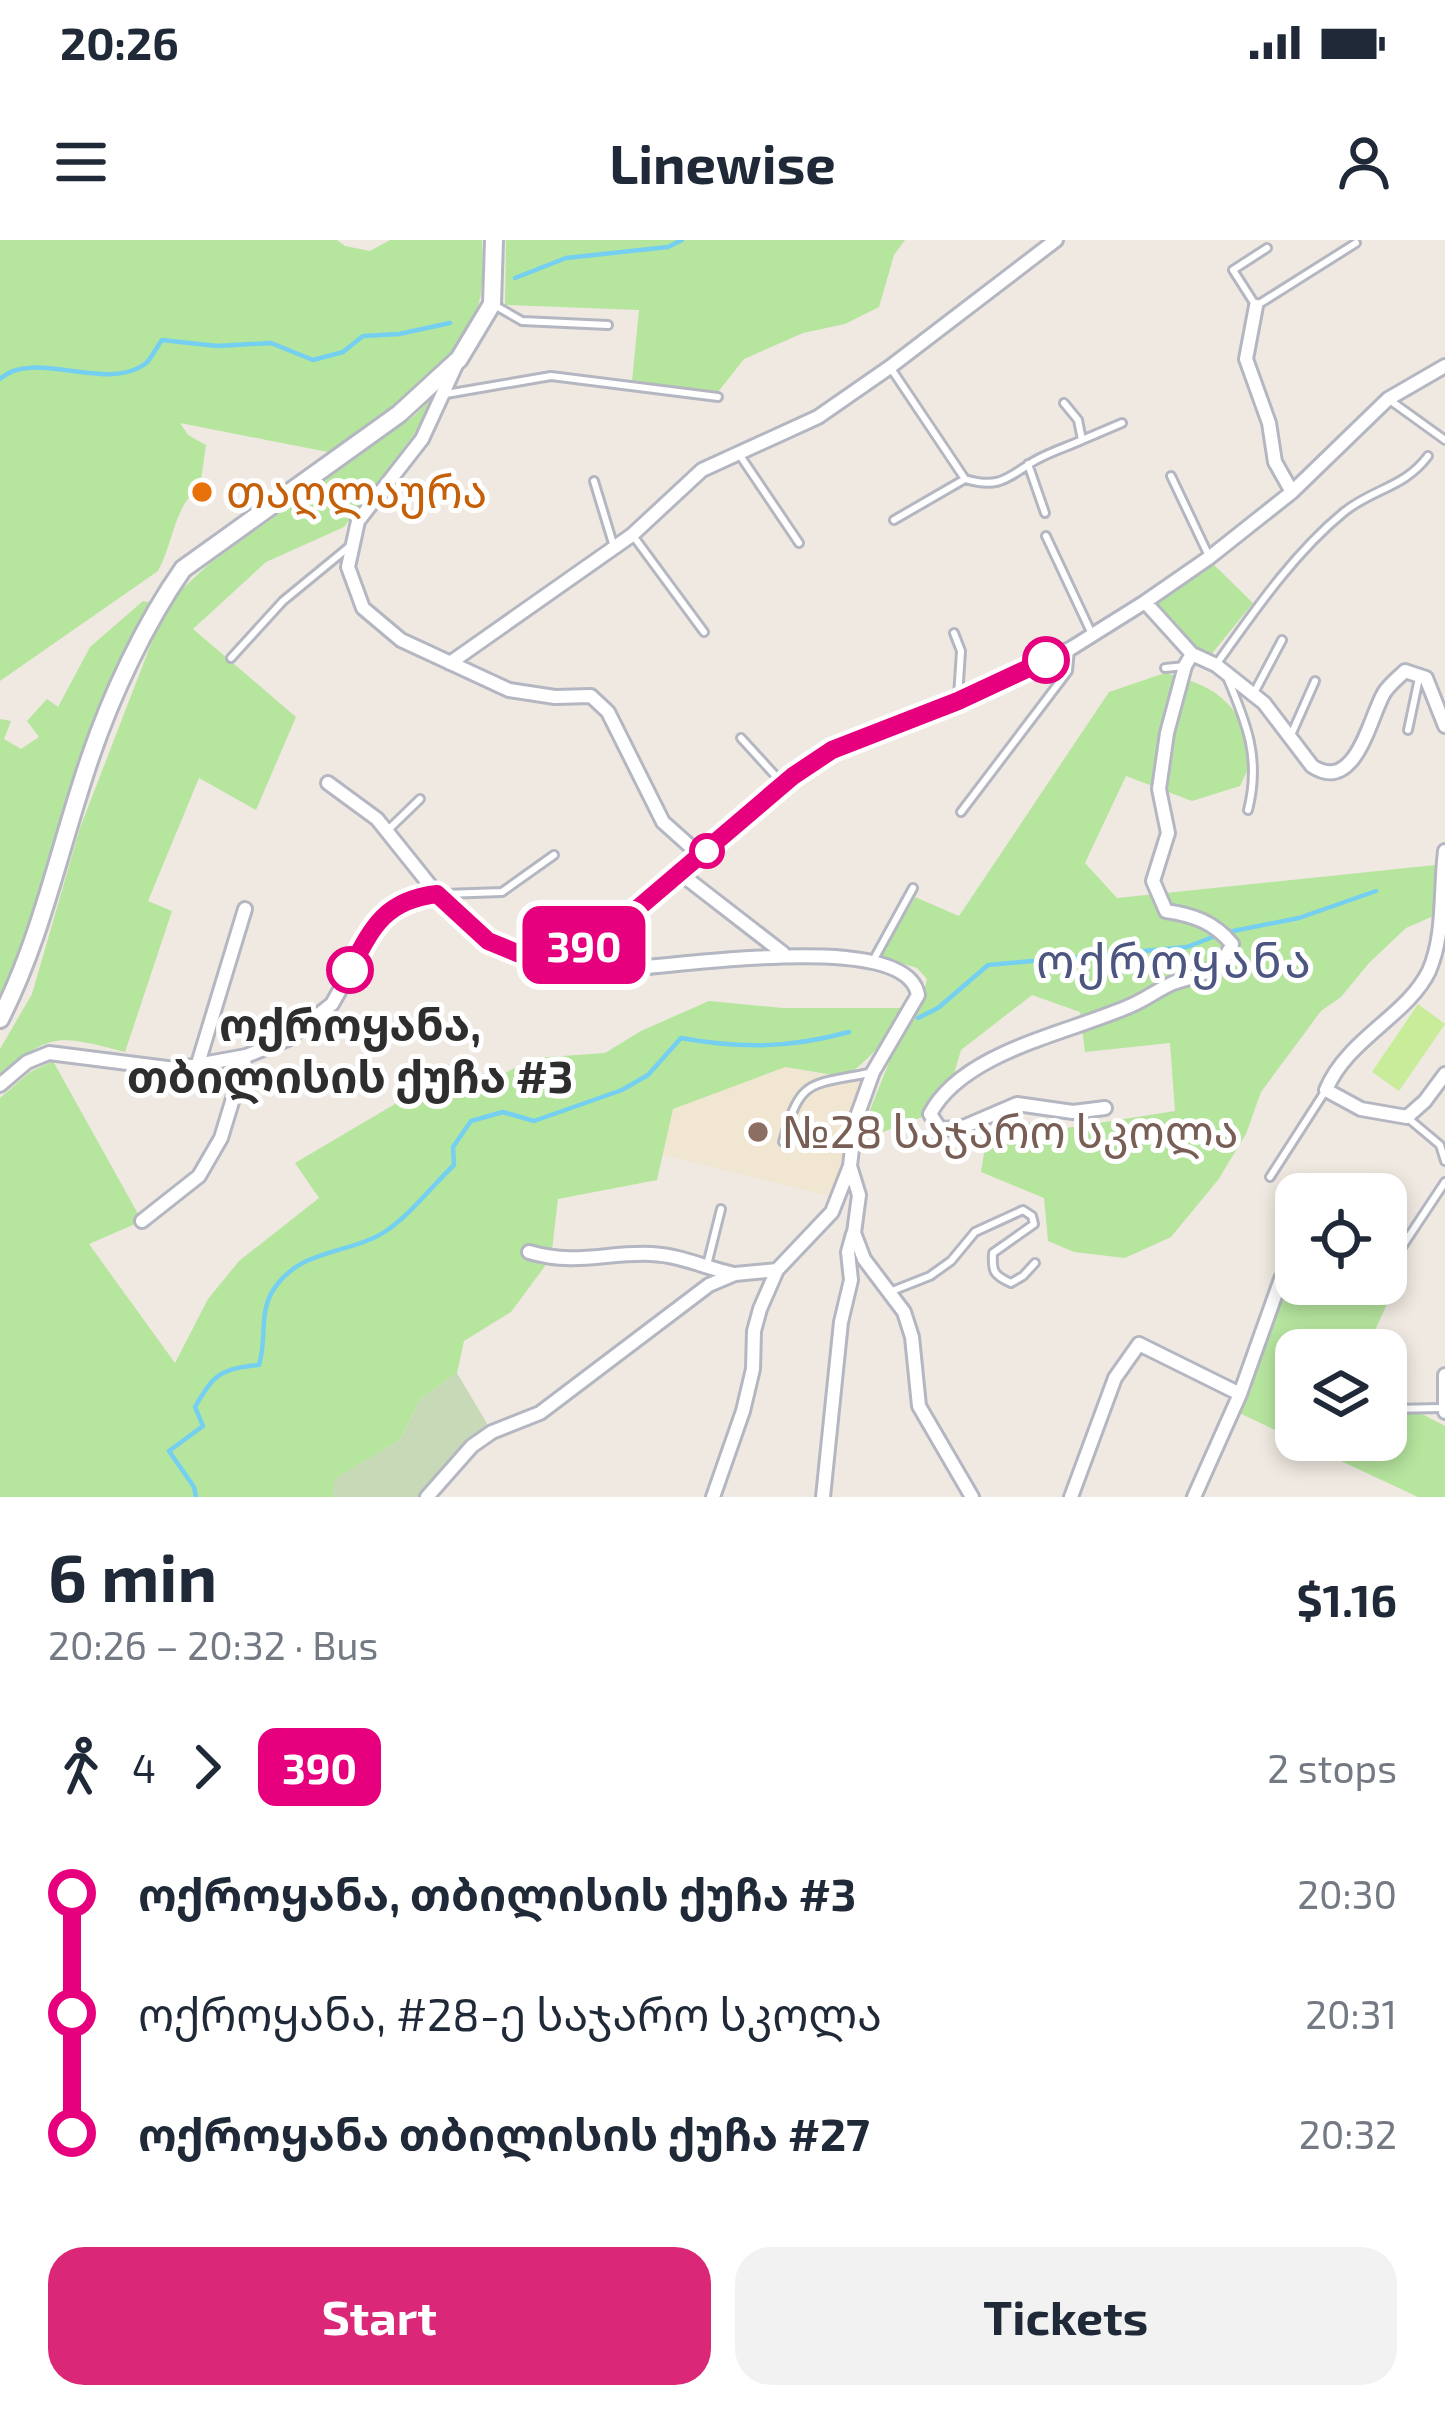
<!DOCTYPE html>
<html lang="en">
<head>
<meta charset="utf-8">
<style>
  :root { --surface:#fff; --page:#f2f2f3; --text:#1f2937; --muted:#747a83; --accent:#db2777 }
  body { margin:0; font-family:"Exo 2","Noto Sans Georgian",sans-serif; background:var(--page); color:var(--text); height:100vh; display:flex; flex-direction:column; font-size:45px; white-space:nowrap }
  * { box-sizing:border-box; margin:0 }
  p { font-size:39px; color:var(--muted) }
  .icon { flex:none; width:66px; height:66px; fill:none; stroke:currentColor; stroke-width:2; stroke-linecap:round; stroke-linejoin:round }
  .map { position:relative; height:1257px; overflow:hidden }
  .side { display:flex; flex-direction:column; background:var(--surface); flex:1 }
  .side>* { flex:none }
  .badge { padding:0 24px; border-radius:18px; font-size:42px; line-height:78px }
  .fabs { position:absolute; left:1275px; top:933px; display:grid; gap:24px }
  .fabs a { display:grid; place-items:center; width:132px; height:132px; border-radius:24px; background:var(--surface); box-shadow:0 6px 18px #0003; font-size:60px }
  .map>.badge { position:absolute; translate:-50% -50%; box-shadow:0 0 0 6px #fff }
  .legs { display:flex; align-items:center; gap:18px; height:132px; padding:0 48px; font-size:39px }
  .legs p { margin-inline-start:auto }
  .overview { display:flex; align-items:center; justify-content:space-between; height:204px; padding:0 48px }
  h1 { font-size:66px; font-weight:700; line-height:90px }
  .primary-button { display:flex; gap:24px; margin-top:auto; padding:24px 48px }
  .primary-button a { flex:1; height:138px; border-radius:36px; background:var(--accent); color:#fff; font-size:48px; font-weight:700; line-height:138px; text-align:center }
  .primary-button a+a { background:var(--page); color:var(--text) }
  ul { padding:0 48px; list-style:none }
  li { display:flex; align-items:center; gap:42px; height:120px; font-size:45px }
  li i { display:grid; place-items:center; width:18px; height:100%; margin:0 15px; background:currentColor }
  li i::after { content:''; width:30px; height:30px; margin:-15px; border:9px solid; border-radius:50%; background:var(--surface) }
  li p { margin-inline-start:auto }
  li:first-child i { background:linear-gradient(#0000 50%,currentColor 0) }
  li:last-child i { background:linear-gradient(currentColor 50%,#0000 0) }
  .status { display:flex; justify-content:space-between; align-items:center; height:84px; padding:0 60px; background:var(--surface); direction:ltr }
  .status svg { height:33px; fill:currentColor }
  header { display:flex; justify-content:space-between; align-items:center; height:156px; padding:0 48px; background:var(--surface); font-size:54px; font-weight:700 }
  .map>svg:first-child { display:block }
  .education { fill:#f0e6d1 }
  .green { fill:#b6e59e }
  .cemetery { fill:#c8d9b8 }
  .pitch { fill:#c9ec9a }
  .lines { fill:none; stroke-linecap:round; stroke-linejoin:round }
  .stream { stroke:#75cff0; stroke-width:4.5 }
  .lane-casing { stroke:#b4b7c1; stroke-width:12 }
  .street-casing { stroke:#b4b7c1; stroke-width:18 }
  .secondary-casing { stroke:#b4b7c1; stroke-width:22 }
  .lane { stroke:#fff; stroke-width:6 }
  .street { stroke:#fff; stroke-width:12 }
  .secondary { stroke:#fff; stroke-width:16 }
  .line-1-casing { stroke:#fff; stroke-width:27 }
  .line-1 { stroke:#e6007e; stroke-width:18 }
  .food-dot { fill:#e8710a; stroke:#fff; stroke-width:4.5 }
  .stop-1-dot { fill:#fff; stroke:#e6007e; stroke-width:6 }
  .education-dot { fill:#8d6e63; stroke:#fff; stroke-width:4.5 }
  .labels { text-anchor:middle; stroke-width:10; stroke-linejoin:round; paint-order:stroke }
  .food-label { font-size:45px; fill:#c56008; stroke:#fff; text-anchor:start }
  .stop-label { font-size:45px; font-weight:bold; fill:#2e2e2e; stroke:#fff }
  .education-label { font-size:45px; fill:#785e54; stroke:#fff; text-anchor:start }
  .neighbourhood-label { font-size:48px; letter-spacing:3px; fill:#4d5680; stroke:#fff }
</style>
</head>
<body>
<div class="status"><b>20:26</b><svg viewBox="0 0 49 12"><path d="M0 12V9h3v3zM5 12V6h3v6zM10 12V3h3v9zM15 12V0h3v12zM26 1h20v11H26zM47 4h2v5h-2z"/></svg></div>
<header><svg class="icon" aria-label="menu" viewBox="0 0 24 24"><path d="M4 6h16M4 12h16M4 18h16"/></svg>Linewise<svg class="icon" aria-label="person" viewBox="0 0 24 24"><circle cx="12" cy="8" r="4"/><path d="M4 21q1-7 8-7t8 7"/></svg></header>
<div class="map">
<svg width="1445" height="1257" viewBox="0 0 1445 1257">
  <rect width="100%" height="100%" fill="#efe9e1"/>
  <!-- education -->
  <path class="education" d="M 785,827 L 863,842 L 835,957 L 662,915 L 672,869 Z"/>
  <!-- green -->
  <path class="green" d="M 0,0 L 337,0 L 345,6 L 370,11 L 390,0 L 482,0 C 483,20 484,47 478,66 C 455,132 387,175 333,213 L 180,183 L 188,195 L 206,205 L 200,247 C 173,267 174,302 158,331 L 0,441 Z
    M 506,0 L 905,0 L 894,15 L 879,67 L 845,84 L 803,93 L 744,119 L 718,152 L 632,142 L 639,70 L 505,65 Z
    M 436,154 L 424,181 L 344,287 L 266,322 L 193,389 L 296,477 L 256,570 L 199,538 L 148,661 L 172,671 L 125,812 C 62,796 51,790 0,835 L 0,809 L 32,754 L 80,588 L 156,391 L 179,352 L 209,324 L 414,176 Z
    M 1211,322 L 1253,363 L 1210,416 L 1195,410 L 1156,364 Z
    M 143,361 L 152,363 L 20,734 L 0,770 L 0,479 L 11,481 L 4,499 L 21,509 L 39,497 L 27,481 L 47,459 L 58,467 L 90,407 Z
    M 1165,433 C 1218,447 1234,460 1256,512 L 1240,546 L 1192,561 L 1126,536 L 1085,623 L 1117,658 L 1445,624 L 1445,671 L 1406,688 L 1369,723 L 1341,757 L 1321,771 L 1261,852 L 1246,894 L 1218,940 L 1171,997 L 1125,1018 L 1074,1012 L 1048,1001 L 1044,958 L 981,932 L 986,901 L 1020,880 L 1054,890 L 1175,871 L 1170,803 L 1085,812 L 1080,772 L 1032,755 L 961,810 L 951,844 L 930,874 L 883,892 L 864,885 L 890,820 L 922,762 L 927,739 L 917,728 L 881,717 L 915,657 L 959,676 L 1109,452 Z
    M 709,761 L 783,768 L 905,768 C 888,797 873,817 845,837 L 785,827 L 673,869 L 657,940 L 558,959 L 551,1018 L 511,1072 L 464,1101 L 457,1133 L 420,1159 L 400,1200 L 335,1239 L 333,1257 L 0,1257 L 0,858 L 30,832 L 53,821 L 142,981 L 89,1004 L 175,1123 L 208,1059 L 239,1021 L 319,958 L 295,923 L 412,854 L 488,842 L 534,818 L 605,813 L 641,791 Z
    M 1281,1039 L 1295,1046 L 1348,1044 L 1387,1064 L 1366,1110 L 1296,1110 L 1296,1200 L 1233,1170 Z
    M 1386,1155 L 1445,1186 L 1445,1257 L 1418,1257 L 1296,1200 L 1386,1200 Z"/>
  <!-- cemetery -->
  <path class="cemetery" d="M 457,1133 L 492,1192 L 427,1257 L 333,1257 L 334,1239 L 400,1200 L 420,1159 Z"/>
  <!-- pitch -->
  <path class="pitch" d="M 1418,764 L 1445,784 L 1399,851 L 1372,832 Z"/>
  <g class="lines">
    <!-- stream -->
    <path class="stream" d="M 515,38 L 566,18 L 668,7 L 682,0
      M 0,139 C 32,108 106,153 145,124 C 151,120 157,106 162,100 L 217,106 L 271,103 L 313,120 L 343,112 L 363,96 L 399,94 L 450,83
      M 918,778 L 938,768 L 988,725 L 1187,707 L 1223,693 L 1299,678 L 1376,651
      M 196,1257 L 194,1247 L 169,1211 L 203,1186 L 195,1167 C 214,1134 220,1129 259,1125 C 267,1100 259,1074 272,1052 C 299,1007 350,1015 386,991 C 411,974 432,946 454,925 L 453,907 L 471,881 L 503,872 L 534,881 L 622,850 L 648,835 L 681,798 C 741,809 790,808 849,792"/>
    <defs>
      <path id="lane" d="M 1267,8 L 1233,30 L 1256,66 L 1356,3
        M 496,66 L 522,81 L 608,85
        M 890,127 L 965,239 C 995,248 1004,241 1028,225 C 1043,214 1065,208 1082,200 L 1078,180 L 1064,163
        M 446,154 L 551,136 L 718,157
        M 1391,161 L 1445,200
        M 1082,200 L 1122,183
        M 739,214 L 799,303
        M 1028,224 L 1045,273
        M 1171,236 L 1208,314
        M 594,241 L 614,307
        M 894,280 L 965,239
        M 1046,296 L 1091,392
        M 634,297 L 704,392
        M 954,393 L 961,411 L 958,457
        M 231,418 L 283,361 L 350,306
        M 1218,422 C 1255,370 1294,313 1344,272 C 1374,248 1404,248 1428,216
        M 1165,428 L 1185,426
        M 1227,437 C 1247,484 1261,519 1248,570
        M 1255,451 L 1282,400
        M 1408,490 L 1419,438
        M 1291,495 L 1315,441
        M 741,498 L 783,544
        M 961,572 L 1068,431 L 1070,409
        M 388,590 L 420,559
        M 444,654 L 502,652 L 554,615
        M 874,719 L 913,648
        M 1409,879 L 1440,905 L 1445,921
        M 783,902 C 800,838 809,845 869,833
        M 1270,937 L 1324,853
        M 707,1025 L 721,969
        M 1386,1031 L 1445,942
        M 892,1051 L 930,1036 L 951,1021 L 975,992 L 1023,970 L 1032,976 L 1034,984 L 993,1013 C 992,1031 993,1035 1011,1043 L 1023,1036 L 1035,1023
        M 1387,1169 L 1443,1168"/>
      <path id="street" d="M 1256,66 L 1246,119 L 1269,183 L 1275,222 L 1292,252
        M 456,125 L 422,199 L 358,281 L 348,327 L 363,368 L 401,400 L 509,450 L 555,457 L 591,456 L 608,472 L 663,582 L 701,616
        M 1145,362 L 1192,414 L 1216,425 L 1264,463 L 1312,526 C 1356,555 1370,476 1384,453 C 1389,445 1398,438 1405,431 L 1426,438 L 1445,486
        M 450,423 L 632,295 L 702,230 L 818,177 L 890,127 L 1056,0
        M 328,543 L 377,579 L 437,654
        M 1445,611 C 1440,651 1445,694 1429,731 C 1407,776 1347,799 1326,850 L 1361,869 L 1407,877 L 1425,861 L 1445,834
        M 681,634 L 783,713
        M 560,720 C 578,723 598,730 616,729 C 668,729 906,687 918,755 L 873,832 L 855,882 L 850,926 L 859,955 L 854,993 L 864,1019 L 904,1072 L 912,1097 L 919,1166 L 972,1257
        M 197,827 L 245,669
        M 0,845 L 27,822 L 49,813 L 175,829 L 246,816 L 288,799 L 332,764 L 382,676 L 409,657 L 437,654 L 488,701 L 522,715 L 559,720 L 617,685 L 793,536 L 832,510 L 959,461 L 1070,409 L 1145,362 L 1210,317 L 1292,252 L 1388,159 L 1445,126
        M 1105,868 L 1073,872 L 1017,864 L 961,888 L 940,889 L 930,874 C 963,811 1070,793 1132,765 C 1146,759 1159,749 1173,743 C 1201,733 1219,735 1232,704 C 1214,682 1193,675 1166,671 L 1153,641 L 1168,593 L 1159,549 L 1167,493 L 1185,426 L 1192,414
        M 142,981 L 199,936 L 221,898 L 246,816
        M 529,1012 C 577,1026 606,1012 651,1014 C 680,1015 706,1028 734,1034
        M 1445,1135 L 1445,1172
        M 427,1257 L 472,1206 L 492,1192 L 540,1173 L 709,1045 L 735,1034 L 777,1030 L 832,972 L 850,926
        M 713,1257 L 743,1171 L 753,1129 L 754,1091 L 760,1069 L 777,1030
        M 823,1257 L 841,1082 L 851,1040 L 848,1012 L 853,994
        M 1071,1257 L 1115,1138 L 1139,1104 L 1240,1154
        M 1194,1257 L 1240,1154 L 1281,1039"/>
      <path id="secondary" d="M 0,779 C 42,697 60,605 90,518 C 111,456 145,383 183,329 L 399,174 L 459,119 L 492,64 L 494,0"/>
    </defs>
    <!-- lane casing -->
    <use href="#lane" class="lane-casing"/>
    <!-- street casing -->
    <use href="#street" class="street-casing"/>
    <!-- secondary casing -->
    <use href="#secondary" class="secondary-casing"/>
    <!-- lane -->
    <use href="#lane" class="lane"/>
    <!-- street -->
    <use href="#street" class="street"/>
    <!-- secondary -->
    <use href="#secondary" class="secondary"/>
  </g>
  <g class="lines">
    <defs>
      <path id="line-1" d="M 350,730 C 372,687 385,660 437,654 L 488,701 L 522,715 L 559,720 L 617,686 L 793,536 L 832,510 L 958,461 L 1046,420"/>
    </defs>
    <!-- line-1 casing -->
    <use href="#line-1" class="line-1-casing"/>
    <!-- line-1 -->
    <use href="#line-1" class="line-1"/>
  </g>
  <!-- markers -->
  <circle class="food-dot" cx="202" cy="252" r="12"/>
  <g class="stop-1-dot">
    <circle cx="1046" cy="420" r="21"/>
    <circle cx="707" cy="611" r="15"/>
    <circle cx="350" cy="730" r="21"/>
  </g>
  <circle class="education-dot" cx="758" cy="892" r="12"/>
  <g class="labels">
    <!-- food labels -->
    <g class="food-label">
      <text x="226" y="268">თაღლაურა</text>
    </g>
    <!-- stop labels -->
    <g class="stop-label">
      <text x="350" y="801">ოქროყანა,<tspan x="350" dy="52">თბილისის ქუჩა #3</tspan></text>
    </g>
    <!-- education labels -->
    <g class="education-label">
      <text x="782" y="908">№28 საჯარო სკოლა</text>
    </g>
    <!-- neighbourhood labels -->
    <g class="neighbourhood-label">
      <text x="1175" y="738">ოქროყანა</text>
    </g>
  </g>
</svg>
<div class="fabs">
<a><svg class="icon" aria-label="locate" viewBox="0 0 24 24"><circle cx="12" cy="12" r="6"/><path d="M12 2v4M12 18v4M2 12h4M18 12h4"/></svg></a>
<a><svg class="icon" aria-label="layers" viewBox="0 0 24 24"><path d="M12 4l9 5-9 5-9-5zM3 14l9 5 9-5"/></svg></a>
</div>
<b class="badge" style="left:584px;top:705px;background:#e6007e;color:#fff">390</b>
</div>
<section class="side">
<div class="overview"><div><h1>6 min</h1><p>20:26 – 20:32 · Bus</p></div><b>$1.16</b></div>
<div class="legs"><svg class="icon" aria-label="walk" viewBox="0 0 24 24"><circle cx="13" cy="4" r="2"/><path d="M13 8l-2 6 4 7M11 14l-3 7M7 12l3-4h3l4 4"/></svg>4<svg class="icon" aria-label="forward" viewBox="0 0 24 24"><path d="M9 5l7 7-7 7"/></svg><b class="badge" style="background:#e6007e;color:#fff">390</b><p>2 stops</p></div>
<ul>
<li><i style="color:#e6007e"></i><b>ოქროყანა, თბილისის ქუჩა #3</b><p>20:30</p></li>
<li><i style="color:#e6007e"></i><span>ოქროყანა, #28-ე საჯარო სკოლა</span><p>20:31</p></li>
<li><i style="color:#e6007e"></i><b>ოქროყანა თბილისის ქუჩა #27</b><p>20:32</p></li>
</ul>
<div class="primary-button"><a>Start</a><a>Tickets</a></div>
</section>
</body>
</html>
